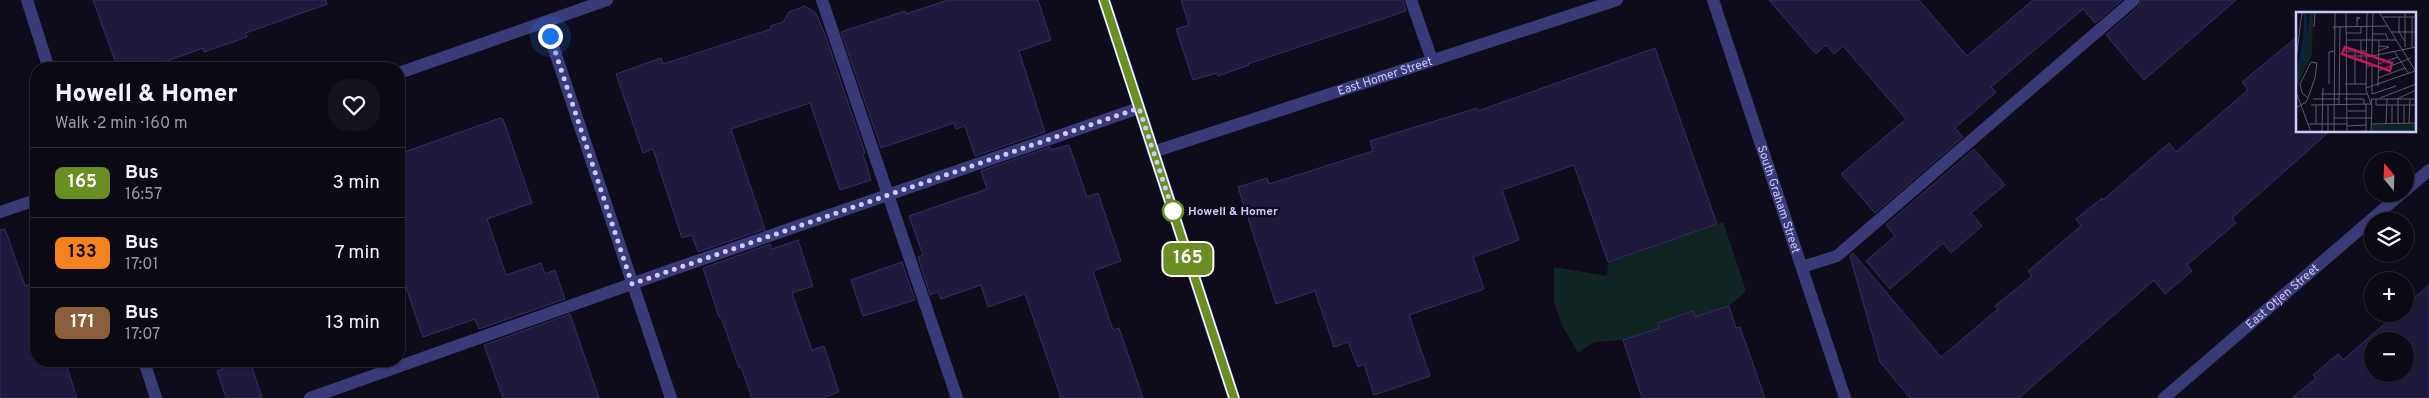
<!DOCTYPE html>
<html lang="en">
<head>
<meta charset="utf-8">
<style>
  :root { --surface:#0a0914; --page:#13121d; --text:#f1f3f6; --muted:#999aa0; --line:#2a2a34 }
  body { margin:0; font-family:Overpass,sans-serif; background:var(--page); color:var(--text); height:100vh; display:flex; flex-direction:column; font-size:19px; white-space:nowrap }
  * { box-sizing:border-box; margin:0 }
  p { font-size:16px; color:var(--muted) }
  .icon { flex:none; width:28px; height:28px; fill:none; stroke:currentColor; stroke-width:2; stroke-linecap:round; stroke-linejoin:round }
  .map { position:relative; flex:1; overflow:hidden }
  .drawer { position:absolute; left:30px; top:62px; width:375px; height:305px; display:flex; flex-direction:column; background:var(--surface); border-radius:20px; box-shadow:0 1px 4px #0004,0 0 0 1px var(--line) }
  .drawer>* { flex:none }
  .badge { padding:0 10px; border-radius:8px; font-size:18px; line-height:32px }
  .needle { width:32px; rotate:341deg }
  .tools { position:absolute; left:2364px; top:152px; display:grid; gap:10px }
  .tools a { display:grid; place-items:center; width:50px; height:50px; border-radius:50%; background:var(--surface); box-shadow:0 1px 4px #0004,0 0 0 1px var(--line); font-size:25px }
  .you { position:absolute; width:25px; height:25px; margin:-12px; border:4px solid #fff; border-radius:50%; background:#1a73e8; box-shadow:0 0 0 8px #1a73e833 }
  .map>.badge { position:absolute; translate:-50% -50%; box-shadow:0 0 0 2px #fff }
  .round { display:grid; place-items:center; flex:none; width:52px; height:52px; border-radius:20px; background:var(--page) }
  .head { display:flex; align-items:center; justify-content:space-between; height:85px; padding:0 25px }
  h1 { font-size:24px; font-weight:800; line-height:38px }
  ul { padding:0; list-style:none }
  li { display:flex; align-items:center; gap:15px; height:70px; padding:0 25px; border-top:1px solid var(--line) }
  li div { flex:1 }
  li b { display:block; font-size:19px }
  li em { font-style:normal }
  li .badge { min-width:55px; font-weight:700; text-align:center }
  .map>svg:first-child { display:block }
  .green { fill:#102523 }
  .building { fill:#1f193b; stroke:#362d66; fill-rule:evenodd }
  .lines { fill:none; stroke-linecap:round; stroke-linejoin:round }
  .lane { stroke:#3a3a78; stroke-width:12 }
  .street { stroke:#3a3a78; stroke-width:12 }
  .secondary { stroke:#6668f6; stroke-width:12 }
  .line-casing { stroke:#fff; stroke-width:11 }
  .line { stroke:#6b8e23; stroke-width:8 }
  .walk { stroke:#cdc9fc; stroke-width:5; stroke-dasharray:0 9 }
  .stop-dot { fill:#fff; stroke:#6b8e23; stroke-width:2.5 }
  .labels { text-anchor:middle; stroke-width:4.5; stroke-linejoin:round; paint-order:stroke }
  .street-label { font-size:12px; fill:#cdc9fc; stroke:#0e0c1b }
  .stop-label { font-size:12px; font-weight:bold; fill:#cdc9fc; stroke:#0e0c1b; text-anchor:start }
  .inset-road { fill:none; stroke:#5a5875; stroke-width:1 }
  .view { fill:#c2185b; fill-opacity:0.15; stroke:#c2185b; stroke-width:2.5 }
  .inset-edge { fill:none; stroke:#cdc9fc; stroke-width:2.5 }
</style>
</head>
<body>
<div class="map">
<svg width="2429" height="398" viewBox="0 0 2429 398">
  <rect width="100%" height="100%" fill="#0e0c1b"/>
  <!-- green -->
  <path class="green" d="M 1723,222 L 1746,291 L 1729,306 L 1695,317 L 1692,311 L 1658,323 L 1659,328 L 1623,340 L 1594,342 L 1578,353 L 1563,327 L 1554,302 L 1554,267 L 1607,276 L 1608,262 Z"/>
  <!-- building -->
  <path class="building" d="M 93,0 L 326,0 L 327,4 L 246,33 L 247,37 L 204,52 L 203,48 L 145,69 L 118,69 Z
    M 948,0 L 1038,0 L 1051,40 L 1019,51 L 1045,132 L 975,156 L 965,126 L 956,129 L 954,123 L 881,148 L 841,32 L 905,11 L 906,14 Z
    M 1181,0 L 1403,0 L 1406,11 L 1248,64 L 1249,65 L 1218,76 L 1217,73 L 1193,80 L 1176,29 L 1189,25 Z
    M 1769,0 L 1919,0 L 1967,56 L 2033,0 L 2122,0 L 2095,23 L 2083,9 L 1991,87 L 1996,92 L 1955,128 L 1963,137 L 1875,213 L 1841,174 L 1906,119 L 1843,46 L 1834,54 L 1826,45 L 1816,54 Z
    M 2142,0 L 2236,0 L 2144,80 L 2106,35 L 2139,6 Z
    M 805,6 L 816,13 L 826,37 L 865,153 L 863,154 L 871,180 L 840,190 L 810,103 L 731,129 L 765,229 L 698,252 L 692,235 L 682,238 L 653,149 L 643,153 L 616,74 L 661,58 L 663,64 L 771,29 L 770,26 L 783,22 L 789,12 Z
    M 2298,36 L 2298,131 L 2330,131 L 2232,218 L 2236,223 L 2187,265 L 2192,271 L 2165,294 L 2154,280 L 2019,398 L 1910,398 L 1880,362 L 1850,256 L 1853,253 L 1941,357 L 1998,309 L 1995,306 L 2032,276 L 2028,271 L 2081,226 L 2076,219 L 2102,198 L 2103,200 L 2169,143 L 2176,152 L 2248,90 L 2242,82 Z
    M 1655,48 L 1717,224 L 1608,262 L 1574,165 L 1502,190 L 1519,240 L 1473,257 L 1484,289 L 1409,315 L 1430,376 L 1374,395 L 1364,364 L 1358,367 L 1348,342 L 1334,347 L 1315,291 L 1276,304 L 1238,187 L 1267,178 L 1269,184 L 1373,151 L 1370,141 L 1477,108 L 1478,111 Z
    M 500,118 L 503,119 L 532,203 L 487,219 L 506,275 L 541,263 L 545,274 L 555,270 L 565,299 L 479,329 L 475,319 L 423,337 L 399,267 L 399,154 Z
    M 1069,145 L 1087,197 L 1098,193 L 1121,261 L 1093,271 L 1113,330 L 1119,328 L 1143,398 L 1061,398 L 1025,294 L 988,307 L 981,285 L 941,299 L 938,292 L 930,295 L 918,257 L 923,255 L 909,216 L 987,189 L 981,171 L 1050,147 L 1051,150 Z
    M 1974,149 L 2005,185 L 1971,213 L 1982,226 L 1951,253 L 1943,243 L 1890,289 L 1866,261 L 1895,236 L 1886,225 Z
    M 5,229 L 25,286 L 36,282 L 36,361 L 65,361 L 77,398 L 0,398 L 0,230 Z
    M 798,240 L 813,286 L 792,293 L 812,350 L 824,346 L 839,392 L 823,398 L 752,398 L 741,367 L 739,368 L 721,317 L 719,317 L 703,268 L 770,244 L 772,249 Z
    M 902,262 L 915,300 L 863,316 L 851,280 Z
    M 2429,285 L 2429,398 L 2292,398 L 2316,378 L 2313,375 L 2338,354 L 2343,360 L 2396,314 L 2405,314 L 2405,306 ZM 2372,341 L 2405,341 L 2405,374 L 2372,374 Z
    M 1729,306 L 1736,328 L 1740,327 L 1765,398 L 1642,398 L 1623,340 L 1659,328 L 1658,323 L 1693,311 L 1695,317 Z
    M 570,314 L 599,398 L 503,398 L 484,345 Z
    M 244,361 L 250,361 L 262,398 L 226,398 L 217,371 Z"/>
  <g class="lines">
    <!-- lane -->
    <path class="lane" d="M 822,0 L 957,398
      M 1411,0 L 1432,60
      M 1802,267 L 1837,256 L 2134,0
      M 310,398 L 668,271 L 1139,108"/>
    <!-- street -->
    <g class="street">
      <path d="M 27,0 L 49,69"/>
      <path id="s1" d="M 1713,0 L 1845,398"/>
      <path d="M 545,22 L 671,398"/>
      <path d="M 399,73 L 607,0"/>
      <path id="s2" d="M 1153,152 L 1617,0"/>
      <path d="M 2405,191 L 2429,170"/>
      <path d="M 0,212 L 36,200"/>
      <path d="M 144,361 L 156,398"/>
      <path id="s3" d="M 2164,398 L 2401,194"/>
    </g>
    <!-- secondary -->
    <path class="secondary" d="M 1104,0 L 1234,398"/>
  </g>
  <g class="lines">
    <defs>
      <path id="line" d="M 1104,0 L 1234,398"/>
    </defs>
    <!-- line casing -->
    <use href="#line" class="line-casing"/>
    <!-- line -->
    <use href="#line" class="line"/>
    <!-- walk -->
    <path class="walk" d="M 550,36 L 632,284 L 1139,108 L 1173,211"/>
  </g>
  <!-- markers -->
  <circle class="stop-dot" cx="1173" cy="211" r="10"/>
  <g class="labels">
    <!-- street labels -->
    <g class="street-label">
      <text dy="4" stroke="none"><textPath href="#s2" startOffset="244">East Homer Street</textPath></text>
      <text dy="4" stroke="none"><textPath href="#s1" startOffset="210">South Graham Street</textPath></text>
      <text dy="4" stroke="none"><textPath href="#s3" startOffset="156">East Otjen Street</textPath></text>
    </g>
    <!-- stop labels -->
    <g class="stop-label">
      <text x="1188" y="215">Howell &amp; Homer</text>
    </g>
  </g>
  <!-- overview -->
  <g transform="translate(2296 12)">
    <rect width="120" height="120" fill="#0e0c1b"/>
    <path d="M 14,0 L 17,0 L 16,43 L 0,75 L 0,64 L 8,49 ZM 120,112 L 120,120 L 76,120 L 76,113 Z" fill="#102523"/>
    <path d="M 5,0 L 11,1 L 11,31 L 8,49 L 0,64 L 7,27 L 8,4 Z" fill="#0e223e"/>
    <path class="inset-road" d="M 50,0 L 51,120M 71,0 L 70,78 L 76,94 L 75,120M 83,0 L 120,60M 109,0 L 109,35M 87,5 L 120,5M 103,5 L 103,20 L 109,29M 116,5 L 116,35M 61,14 L 61,5 L 64,6 L 61,8M 18,15 L 19,0M 39,17 L 37,15 L 91,14M 96,20 L 120,20M 50,21 L 65,21 L 65,15M 77,22 L 90,22 L 92,28M 50,28 L 100,28M 50,39 L 71,39M 82,39 L 93,35 L 83,34M 98,39 L 113,62M 49,44 L 70,44M 71,45 L 120,35M 76,45 L 77,0M 0,48 L 6,0M 65,50 L 65,28M 82,52 L 102,45M 70,54 L 76,54 L 76,82 L 100,74M 82,59 L 115,46M 82,66 L 109,56M 33,72 L 33,40 L 39,39M 49,72 L 70,72M 59,72 L 59,39M 82,74 L 83,28M 70,76 L 119,59M 0,80 L 15,120M 6,81 L 4,72 L 15,50 L 21,51 L 19,66 L 12,86M 25,82 L 71,82M 84,86 L 120,72M 17,87 L 43,87M 49,87 L 68,87 L 68,92M 75,87 L 120,87M 80,87 L 80,93 L 120,93M 101,87 L 120,78M 15,93 L 75,92 L 76,87M 43,93 L 44,14M 0,96 L 10,90 L 12,86 L 6,81M 52,99 L 70,99M 38,106 L 76,106M 113,111 L 114,87M 13,112 L 51,112M 20,112 L 20,93M 76,112 L 120,111M 90,112 L 91,87M 96,112 L 96,93M 102,112 L 102,87M 108,112 L 108,93M 51,114 L 70,113M 26,120 L 27,76M 32,120 L 32,93M 38,120 L 39,0M 51,120 L 70,119M 70,120 L 70,92"/>
    <path class="view" d="M 49,35 L 96,51 L 94,59 L 46,42 Z"/>
    <rect width="120" height="120" class="inset-edge"/>
  </g>
</svg>
<div class="tools">
<a><svg class="needle" viewBox="-14 -14 28 28"><path d="M0-13l5 13h-10z" fill="#e53935"/><path d="M0 13l5-13h-10z" fill="#999aa0"/></svg></a>
<a><svg class="icon" aria-label="layers" viewBox="0 0 24 24"><path d="M12 4l9 5-9 5-9-5zM3 14l9 5 9-5"/></svg></a>
<a>+</a>
<a>−</a>
</div>
<div class="you" style="left:550px;top:36px"></div>
<b class="badge" style="left:1188px;top:259px;background:#6b8e23;color:#fff">165</b>
<section class="drawer">
<div class="head"><div><h1>Howell &amp; Homer</h1><p>Walk · 2 min · 160 m</p></div><a class="round"><svg class="icon" aria-label="heart" viewBox="0 0 24 24"><path d="M12 20l-8-8c-3-5 5-10 8-4 3-6 11-1 8 4z"/></svg></a></div>
<ul>
<li><span class="badge" style="background:#6b8e23;color:#fff">165</span><div><b>Bus</b><p>16:57</p></div><em>3 min</em></li>
<li><span class="badge" style="background:#f58220;color:#111">133</span><div><b>Bus</b><p>17:01</p></div><em>7 min</em></li>
<li><span class="badge" style="background:#8b5e3c;color:#fff">171</span><div><b>Bus</b><p>17:07</p></div><em>13 min</em></li>
</ul>
</section>
</div>
</body>
</html>
